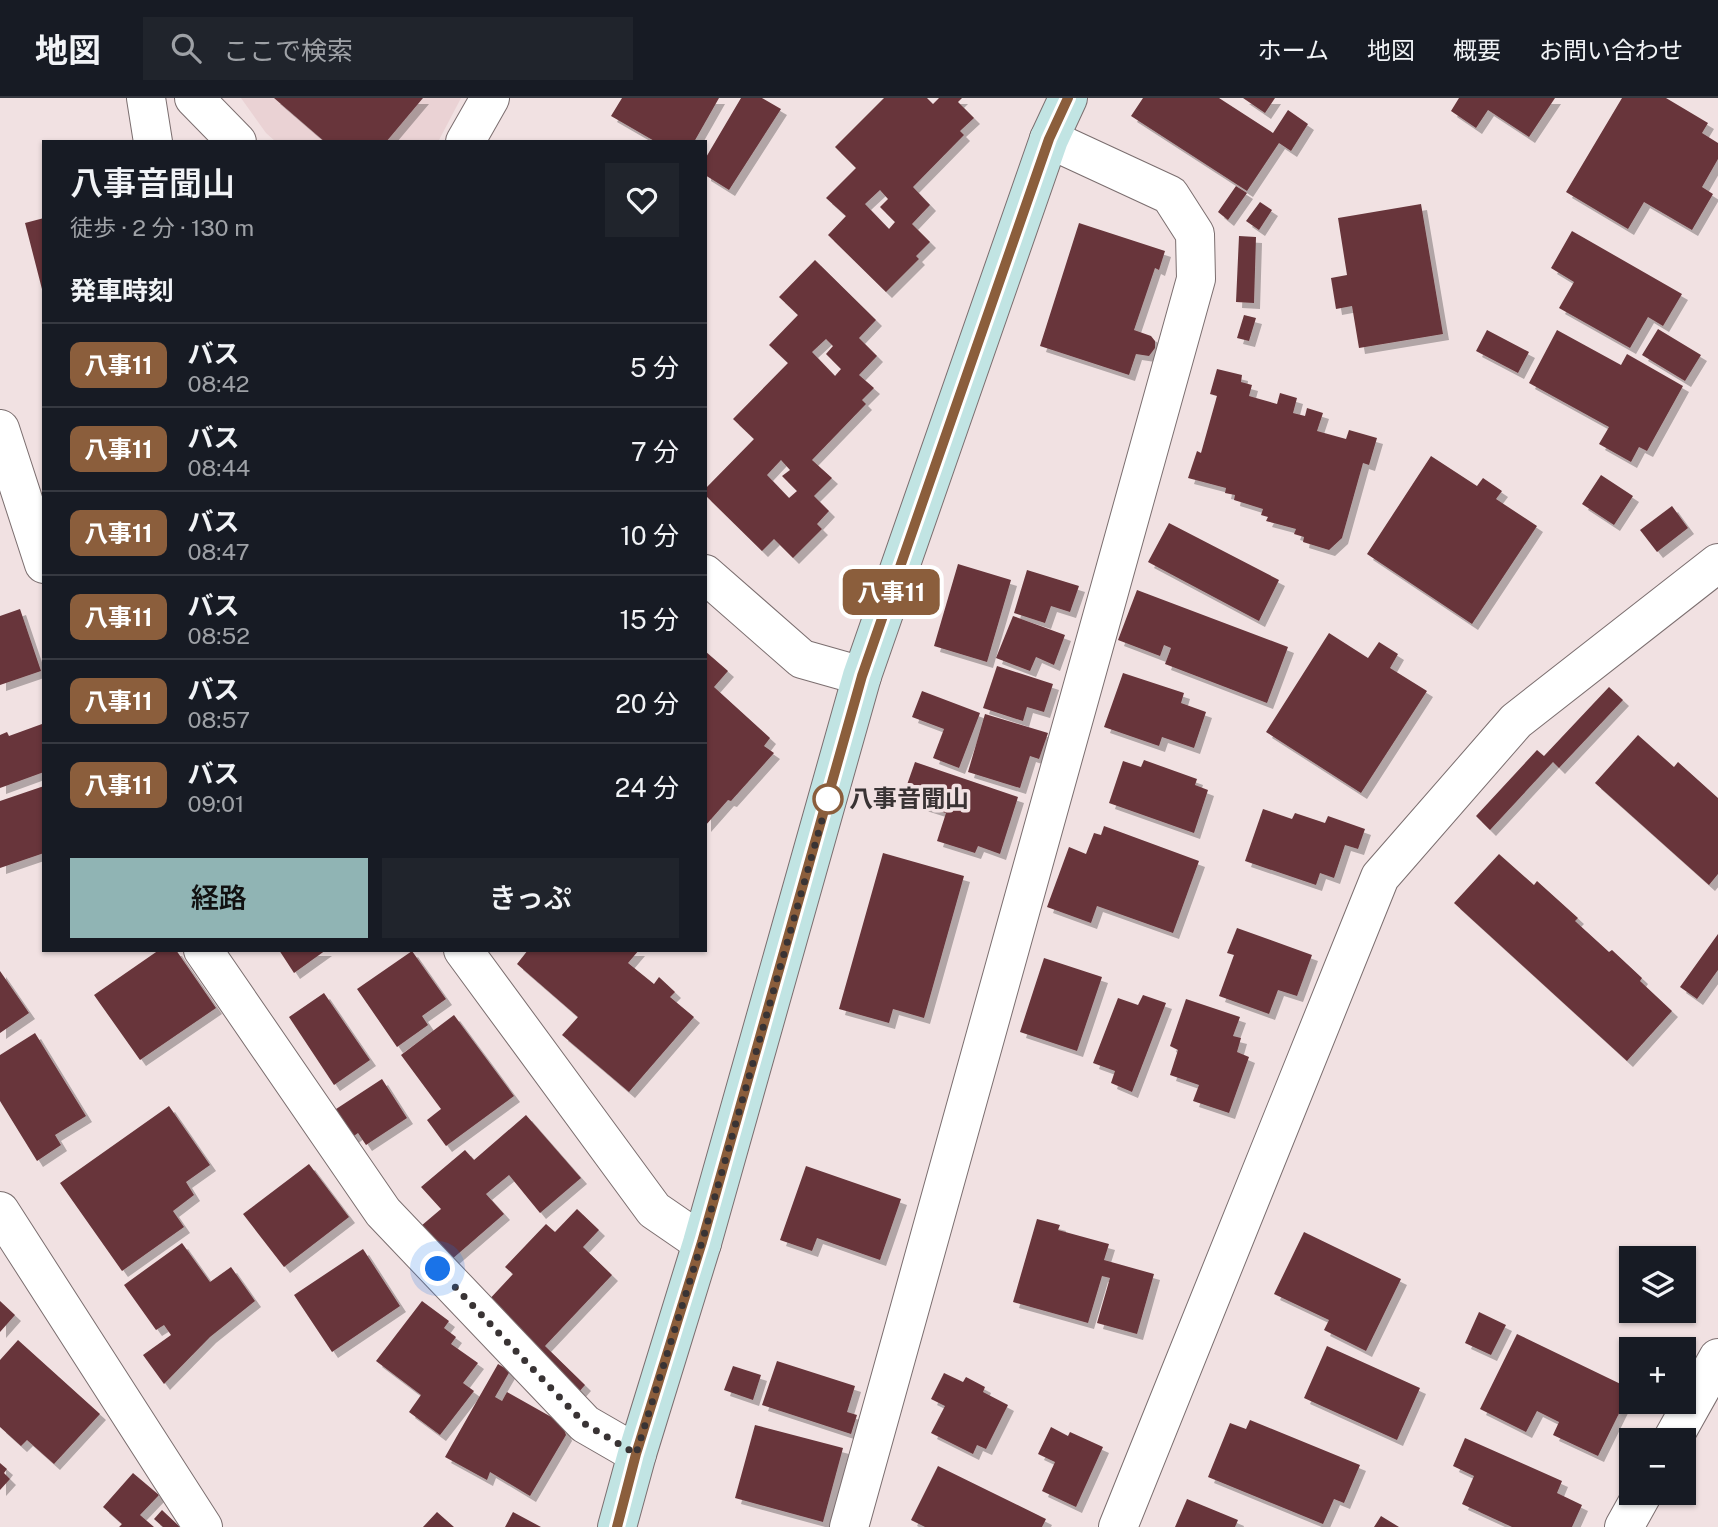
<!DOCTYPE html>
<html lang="ja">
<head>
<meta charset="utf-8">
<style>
  :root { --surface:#171b24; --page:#20242c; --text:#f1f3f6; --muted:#9ea1a6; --line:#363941; --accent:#90b4b4 }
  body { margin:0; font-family:"Public Sans","Noto Sans JP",sans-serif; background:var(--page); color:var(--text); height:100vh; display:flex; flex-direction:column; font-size:26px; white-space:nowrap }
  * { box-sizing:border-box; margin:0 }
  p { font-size:23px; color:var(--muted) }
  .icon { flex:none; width:38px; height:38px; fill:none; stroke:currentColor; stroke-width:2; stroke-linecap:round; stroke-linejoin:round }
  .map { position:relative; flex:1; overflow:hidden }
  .panel { position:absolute; left:42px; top:42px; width:665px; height:812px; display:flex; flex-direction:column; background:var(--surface); border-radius:0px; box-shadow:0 2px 5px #0004 }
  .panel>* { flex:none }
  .badge { padding:0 14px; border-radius:10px; font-size:24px; line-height:46px }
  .buttons { position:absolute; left:1619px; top:1148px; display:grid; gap:14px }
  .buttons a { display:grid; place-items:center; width:77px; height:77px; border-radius:0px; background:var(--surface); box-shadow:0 2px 5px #0004; font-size:35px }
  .you { position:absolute; width:35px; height:35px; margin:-18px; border:5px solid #fff; border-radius:50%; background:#1a73e8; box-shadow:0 0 0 10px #1a73e833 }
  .map>.badge { position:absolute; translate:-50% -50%; box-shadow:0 0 0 4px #fff }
  h2 { padding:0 28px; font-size:26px; line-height:63px }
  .round { display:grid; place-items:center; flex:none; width:74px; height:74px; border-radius:0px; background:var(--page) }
  .headline { display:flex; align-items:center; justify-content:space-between; height:119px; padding:0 28px }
  h1 { font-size:33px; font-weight:600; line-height:52px }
  .button { display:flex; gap:14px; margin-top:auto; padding:14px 28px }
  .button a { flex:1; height:80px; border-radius:0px; background:var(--accent); color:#111; font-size:28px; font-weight:600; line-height:80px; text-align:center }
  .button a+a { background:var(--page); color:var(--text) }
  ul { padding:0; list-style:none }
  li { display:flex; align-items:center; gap:21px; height:84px; padding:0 28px; border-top:2px solid var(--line) }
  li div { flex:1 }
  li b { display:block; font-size:26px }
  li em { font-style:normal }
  li .badge { min-width:77px; font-weight:700; text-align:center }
  header { display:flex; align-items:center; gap:42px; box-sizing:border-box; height:98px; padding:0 35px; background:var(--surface); border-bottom:2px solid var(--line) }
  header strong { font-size:33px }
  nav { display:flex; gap:38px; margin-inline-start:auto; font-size:24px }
  .search { width:490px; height:63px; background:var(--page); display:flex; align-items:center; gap:18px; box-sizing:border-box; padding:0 24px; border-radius:0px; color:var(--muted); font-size:26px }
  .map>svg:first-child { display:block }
  .built { fill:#ead2d4 }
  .building { fill:#67363b; fill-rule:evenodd; filter:url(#shadow) }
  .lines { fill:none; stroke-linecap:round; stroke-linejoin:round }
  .minor-casing { stroke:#7b6e6f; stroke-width:40 }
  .secondary-casing { stroke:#7b6e6f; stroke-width:40 }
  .minor { stroke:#fff; stroke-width:38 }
  .secondary { stroke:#c1e4e3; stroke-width:38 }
  .line-casing { stroke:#fff; stroke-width:16 }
  .line { stroke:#8b5e3c; stroke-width:10 }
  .walk { stroke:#393334; stroke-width:7; stroke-dasharray:0 12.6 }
  .stop-dot { fill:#fff; stroke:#8b5e3c; stroke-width:3.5 }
  .labels { text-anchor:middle; stroke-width:7; stroke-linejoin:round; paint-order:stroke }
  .stop-label { font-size:24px; font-weight:bold; fill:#393334; stroke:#f1e1e2; text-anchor:start }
</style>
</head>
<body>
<header>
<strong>地図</strong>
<div class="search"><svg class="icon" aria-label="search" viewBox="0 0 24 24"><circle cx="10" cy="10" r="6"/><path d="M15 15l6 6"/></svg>ここで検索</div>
<nav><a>ホーム</a><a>地図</a><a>概要</a><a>お問い合わせ</a></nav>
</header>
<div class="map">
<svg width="1718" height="1429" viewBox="0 0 1718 1429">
  <defs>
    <filter id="shadow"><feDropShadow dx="6" dy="6" stdDeviation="0" flood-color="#0004"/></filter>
  </defs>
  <rect width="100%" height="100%" fill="#f1e1e2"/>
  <!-- built -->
  <path class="built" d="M 241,0 L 461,0 L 438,44 L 276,44 L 266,35 Z"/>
  <!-- building -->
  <path class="building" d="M 274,0 L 423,0 L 386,44 L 325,44 Z
    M 622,0 L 719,0 L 694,44 L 656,44 L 611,18 Z
    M 741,0 L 762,0 L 781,11 L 729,92 L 705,77 L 705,61 Z
    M 884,0 L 927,0 L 933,6 L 939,0 L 962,0 L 958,4 L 974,20 L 960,33 L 964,37 L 913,89 L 930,107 L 912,126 L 930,144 L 916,158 L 919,161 L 886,194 L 828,137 L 846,118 L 826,100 L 856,70 L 835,49 ZM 880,92 L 888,101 L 880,109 L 895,124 L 889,131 L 865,106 Z
    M 1143,0 L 1219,0 L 1273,35 L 1288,12 L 1308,26 L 1291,53 L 1279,45 L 1247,93 L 1131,18 Z
    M 1243,0 L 1275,0 L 1265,15 Z
    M 1459,0 L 1555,0 L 1529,39 L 1488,12 L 1476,30 L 1451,13 Z
    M 1622,0 L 1666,0 L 1708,25 L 1702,35 L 1718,45 L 1718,61 L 1702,89 L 1713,96 L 1692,132 L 1644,104 L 1628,131 L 1566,94 Z
    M 1236,88 L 1247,95 L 1228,122 L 1218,114 Z
    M 1260,104 L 1272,112 L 1259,132 L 1246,123 Z
    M 1421,106 L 1443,236 L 1359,250 L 1352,208 L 1336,211 L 1331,180 L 1347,177 L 1338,120 Z
    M 44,120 L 44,195 L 43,195 L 25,125 Z
    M 1079,125 L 1165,153 L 1159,172 L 1155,170 L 1134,232 L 1151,238 L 1155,243 L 1155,250 L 1149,258 L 1136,256 L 1129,277 L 1040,248 Z
    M 1572,133 L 1682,196 L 1663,228 L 1648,219 L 1630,250 L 1559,210 L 1574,184 L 1551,170 Z
    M 1239,138 L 1256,139 L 1254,205 L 1236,204 Z
    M 815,162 L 876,222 L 859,240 L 877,258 L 859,277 L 874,290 L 862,302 L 866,306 L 812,362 L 832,380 L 814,398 L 829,413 L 817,426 L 822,431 L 793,460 L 774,441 L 762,453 L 705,397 L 705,391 L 754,341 L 733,321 L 788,265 L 769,247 L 798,217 L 779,199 ZM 826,241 L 833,248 L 826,256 L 841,271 L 835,278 L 812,254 ZM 781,362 L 790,372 L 782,378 L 797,393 L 789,400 L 767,377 Z
    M 1244,217 L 1256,220 L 1249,243 L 1237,240 Z
    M 1658,231 L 1701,257 L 1685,283 L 1642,257 Z
    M 1487,232 L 1529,254 L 1518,275 L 1476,253 Z
    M 1557,232 L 1621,267 L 1627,256 L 1683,288 L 1647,353 L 1639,349 L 1631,364 L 1599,346 L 1609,329 L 1529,285 Z
    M 1217,271 L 1242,277 L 1241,284 L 1252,287 L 1249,298 L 1277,306 L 1280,295 L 1297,300 L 1293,315 L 1305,318 L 1307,310 L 1323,315 L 1317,333 L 1346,341 L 1349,332 L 1377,340 L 1369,367 L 1363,365 L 1342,440 L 1329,452 L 1303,444 L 1304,439 L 1294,436 L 1296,431 L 1266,423 L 1268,419 L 1261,417 L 1263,411 L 1234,402 L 1235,397 L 1225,395 L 1226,390 L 1188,380 L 1197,353 L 1201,355 L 1217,298 L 1210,296 Z
    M 1431,358 L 1477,388 L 1483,380 L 1502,393 L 1496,401 L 1537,428 L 1472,526 L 1367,456 Z
    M 1601,377 L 1633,398 L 1614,427 L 1582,406 Z
    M 1672,408 L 1688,430 L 1657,454 L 1640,432 Z
    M 1169,425 L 1279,482 L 1259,523 L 1148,464 Z
    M 958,466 L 1011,482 L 987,564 L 934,548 Z
    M 1027,472 L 1079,488 L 1070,514 L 1051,508 L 1045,525 L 1014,515 Z
    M 1137,492 L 1288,549 L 1267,605 L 1165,566 L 1171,550 L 1164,547 L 1160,558 L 1118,542 Z
    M 20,511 L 41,573 L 0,587 L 0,518 Z
    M 1013,518 L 1065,537 L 1054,567 L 1036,559 L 1030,573 L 996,560 Z
    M 1329,535 L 1368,560 L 1379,544 L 1398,556 L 1390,570 L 1427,593 L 1361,695 L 1266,634 Z
    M 705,553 L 728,573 L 714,589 L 770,640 L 764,648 L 774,655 L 731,703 L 728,702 L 705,728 Z
    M 997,568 L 1053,586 L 1044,614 L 1027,609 L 1023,623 L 983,610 Z
    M 1123,575 L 1184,595 L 1181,605 L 1206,614 L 1194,650 L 1162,639 L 1159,648 L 1104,629 Z
    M 1609,589 L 1623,602 L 1559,670 L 1553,664 L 1490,732 L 1476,718 L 1537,652 L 1544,658 Z
    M 922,593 L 980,615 L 959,670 L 933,660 L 944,631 L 912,619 Z
    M 985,616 L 1048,635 L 1039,661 L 1030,658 L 1020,690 L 968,674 Z
    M 42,626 L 44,630 L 44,674 L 0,690 L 0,637 L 7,634 L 9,638 Z
    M 1638,637 L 1674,669 L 1678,664 L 1718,700 L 1718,776 L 1709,787 L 1595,685 Z
    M 1144,662 L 1197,681 L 1195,687 L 1208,692 L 1194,735 L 1109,705 L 1123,663 L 1141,669 Z
    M 915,664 L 1018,699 L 1000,756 L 978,748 L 975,755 L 937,743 L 946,715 L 902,701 Z
    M 44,688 L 44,755 L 0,770 L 0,703 Z
    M 1263,711 L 1292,721 L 1295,715 L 1325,725 L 1328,718 L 1365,731 L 1358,751 L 1345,747 L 1334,780 L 1320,775 L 1316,787 L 1245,763 Z
    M 1104,728 L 1199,763 L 1173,835 L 1097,808 L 1091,825 L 1047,809 L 1069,749 L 1086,756 L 1094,735 L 1101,737 Z
    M 883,755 L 964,778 L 924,920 L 893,911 L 889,925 L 839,911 Z
    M 1499,756 L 1534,787 L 1537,783 L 1578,820 L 1575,823 L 1609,854 L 1612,852 L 1642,880 L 1640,883 L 1672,913 L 1627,963 L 1454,805 Z
    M 1237,830 L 1312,857 L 1297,898 L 1278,892 L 1269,916 L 1219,898 L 1234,857 L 1227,855 Z
    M 1718,836 L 1718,872 L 1697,901 L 1680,889 Z
    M 159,852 L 176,852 L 216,910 L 140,962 L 94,897 Z
    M 279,852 L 326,852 L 294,875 Z
    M 528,852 L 639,852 L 628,865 L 654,886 L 659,879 L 675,894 L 670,899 L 694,919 L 629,994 L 562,937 L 578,919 L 517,866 Z
    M 412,853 L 446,901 L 422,918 L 428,927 L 397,949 L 357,891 Z
    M 1044,860 L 1102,879 L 1077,953 L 1020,934 Z
    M 0,873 L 29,915 L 0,935 Z
    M 324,895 L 370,962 L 334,987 L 289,919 Z
    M 1143,897 L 1166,905 L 1132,994 L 1111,985 L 1115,973 L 1093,965 L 1118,900 L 1138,907 Z
    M 1186,901 L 1240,919 L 1233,938 L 1241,940 L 1237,954 L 1249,959 L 1229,1015 L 1193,1003 L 1199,987 L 1170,977 L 1178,952 L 1170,948 Z
    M 454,917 L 514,998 L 446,1048 L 427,1022 L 441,1011 L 401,957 Z
    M 35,935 L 86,1018 L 55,1037 L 61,1047 L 37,1063 L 0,1003 L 0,957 Z
    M 382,981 L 407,1020 L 366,1047 L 358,1035 L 351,1040 L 333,1013 Z
    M 169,1008 L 210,1067 L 186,1084 L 194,1097 L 173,1113 L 184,1129 L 122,1173 L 60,1085 Z
    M 526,1017 L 581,1080 L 540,1115 L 509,1077 L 486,1096 L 504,1116 L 451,1162 L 421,1128 L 441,1111 L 421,1089 L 465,1052 L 474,1062 Z
    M 309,1066 L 349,1119 L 284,1169 L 243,1116 Z
    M 806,1068 L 901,1101 L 880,1162 L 817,1140 L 812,1153 L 780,1142 Z
    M 577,1111 L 599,1132 L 583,1149 L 612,1177 L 545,1248 L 585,1287 L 578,1295 L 485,1206 L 513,1176 L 505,1169 L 546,1126 L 555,1134 Z
    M 1037,1121 L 1060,1127 L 1058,1132 L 1109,1146 L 1104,1162 L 1154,1176 L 1137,1236 L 1097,1225 L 1110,1180 L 1102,1178 L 1088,1225 L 1013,1204 Z
    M 1304,1134 L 1401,1181 L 1366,1253 L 1324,1232 L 1329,1222 L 1274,1196 Z
    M 182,1145 L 210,1184 L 231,1169 L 255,1203 L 210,1239 L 164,1286 L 143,1257 L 171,1237 L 164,1227 L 156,1232 L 124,1187 Z
    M 363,1151 L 400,1208 L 332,1254 L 294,1197 Z
    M 0,1203 L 15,1217 L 0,1234 Z
    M 422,1203 L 449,1223 L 444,1230 L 456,1239 L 451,1246 L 478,1265 L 463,1285 L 474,1293 L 440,1337 L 409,1314 L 421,1297 L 376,1263 Z
    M 1479,1214 L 1506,1227 L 1491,1257 L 1465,1245 Z
    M 1517,1236 L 1631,1291 L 1598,1358 L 1553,1337 L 1559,1324 L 1537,1313 L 1526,1334 L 1480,1311 Z
    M 18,1242 L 100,1316 L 54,1366 L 27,1342 L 21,1348 L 0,1329 L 0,1262 Z
    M 1327,1248 L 1420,1290 L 1397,1342 L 1304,1300 Z
    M 777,1263 L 855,1288 L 847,1314 L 857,1317 L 851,1336 L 762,1307 Z
    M 498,1266 L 510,1273 L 495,1299 L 502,1303 L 507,1294 L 562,1325 L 566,1337 L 530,1398 L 490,1374 L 487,1382 L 445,1359 Z
    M 733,1268 L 761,1277 L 753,1302 L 724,1292 Z
    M 944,1275 L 963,1284 L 966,1279 L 985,1289 L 983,1294 L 1008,1307 L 986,1351 L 977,1347 L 973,1356 L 931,1335 L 945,1308 L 931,1301 Z
    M 1250,1322 L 1360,1367 L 1344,1405 L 1334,1401 L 1323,1426 L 1208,1379 L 1230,1325 L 1246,1331 Z
    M 755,1327 L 843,1350 L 823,1424 L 735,1400 Z
    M 1051,1329 L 1068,1338 L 1070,1334 L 1103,1349 L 1076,1409 L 1042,1393 L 1055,1364 L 1038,1356 Z
    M 1465,1340 L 1562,1383 L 1557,1395 L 1582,1407 L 1572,1429 L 1512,1429 L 1462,1406 L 1474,1378 L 1453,1368 Z
    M 0,1365 L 7,1371 L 4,1375 L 10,1381 L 0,1392 Z
    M 938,1368 L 1046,1421 L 1042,1429 L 925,1429 L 911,1422 Z
    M 133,1375 L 159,1397 L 140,1417 L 154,1429 L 119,1429 L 122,1426 L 103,1409 Z
    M 1187,1401 L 1238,1422 L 1235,1429 L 1175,1429 Z
    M 162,1412 L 180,1429 L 163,1429 L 154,1421 Z
    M 437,1414 L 454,1429 L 423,1429 Z
    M 513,1414 L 541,1429 L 505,1429 Z
    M 1381,1418 L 1399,1429 L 1374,1429 Z"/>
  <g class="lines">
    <defs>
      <path id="minor" d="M 146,0 L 153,44
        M 194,0 L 237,44
        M 465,44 L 490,0
        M 0,331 L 44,466
        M 705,476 L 802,561 L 862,578
        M 203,852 L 383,1114 L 585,1326 L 637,1356
        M 463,852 L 654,1112 L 702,1145
        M 0,1113 L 203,1429
        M 1672,1342 L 1718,1260
        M 849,1429 L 1196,181 L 1195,136 L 1170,97 L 1049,41
        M 1118,1429 L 1380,779 L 1516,623 L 1718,465
        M 1624,1429 L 1643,1395"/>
      <path id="secondary" d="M 617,1429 L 637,1356 L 702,1145 L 862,578 L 1049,41 L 1068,0"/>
    </defs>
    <!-- minor casing -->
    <use href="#minor" class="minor-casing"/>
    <!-- secondary casing -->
    <use href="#secondary" class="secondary-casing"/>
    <!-- minor -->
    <use href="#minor" class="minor"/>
    <!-- secondary -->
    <use href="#secondary" class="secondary"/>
  </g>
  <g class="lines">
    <defs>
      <path id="line" d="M 617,1429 L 636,1356 L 702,1144 L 862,578 L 1049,41 L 1068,0"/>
    </defs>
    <!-- line casing -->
    <use href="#line" class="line-casing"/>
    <!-- line -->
    <use href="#line" class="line"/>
    <!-- walk -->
    <path class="walk" d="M 438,1171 L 585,1326 L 636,1356 L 702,1144 L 828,701"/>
  </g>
  <!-- markers -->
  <circle class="stop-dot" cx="828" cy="701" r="14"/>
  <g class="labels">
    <!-- stop labels -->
    <g class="stop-label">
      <text x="849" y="709">八事音聞山</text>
    </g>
  </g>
</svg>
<div class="buttons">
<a><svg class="icon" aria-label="layers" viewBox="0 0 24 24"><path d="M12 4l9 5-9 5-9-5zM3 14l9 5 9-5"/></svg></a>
<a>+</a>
<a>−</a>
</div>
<div class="you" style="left:438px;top:1171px"></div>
<b class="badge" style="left:891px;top:494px;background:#8b5e3c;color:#fff">八事11</b>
<section class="panel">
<div class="headline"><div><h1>八事音聞山</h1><p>徒歩 · 2 分 · 130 m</p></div><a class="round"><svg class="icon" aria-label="heart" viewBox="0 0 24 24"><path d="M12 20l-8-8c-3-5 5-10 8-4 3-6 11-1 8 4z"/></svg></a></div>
<h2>発車時刻</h2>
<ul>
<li><span class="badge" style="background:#8b5e3c;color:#fff">八事11</span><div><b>バス</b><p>08:42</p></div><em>5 分</em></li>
<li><span class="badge" style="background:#8b5e3c;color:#fff">八事11</span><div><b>バス</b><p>08:44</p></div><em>7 分</em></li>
<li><span class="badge" style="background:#8b5e3c;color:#fff">八事11</span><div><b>バス</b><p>08:47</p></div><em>10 分</em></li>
<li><span class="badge" style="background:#8b5e3c;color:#fff">八事11</span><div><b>バス</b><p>08:52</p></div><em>15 分</em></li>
<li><span class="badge" style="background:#8b5e3c;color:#fff">八事11</span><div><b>バス</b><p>08:57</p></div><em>20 分</em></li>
<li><span class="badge" style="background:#8b5e3c;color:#fff">八事11</span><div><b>バス</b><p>09:01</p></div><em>24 分</em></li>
</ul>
<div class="button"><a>経路</a><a>きっぷ</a></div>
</section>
</div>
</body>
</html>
